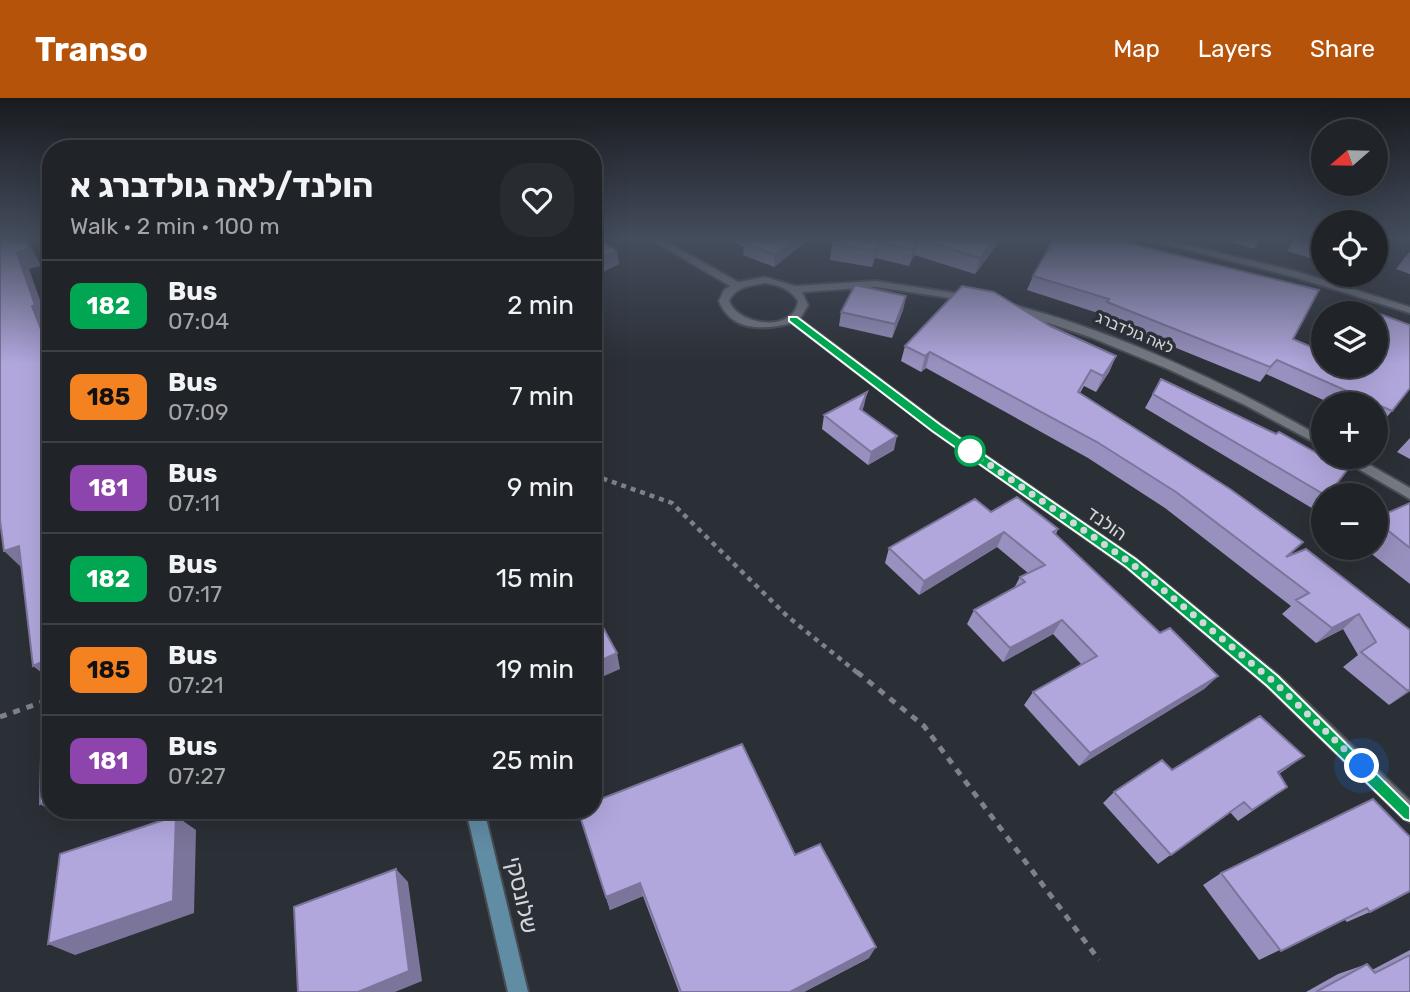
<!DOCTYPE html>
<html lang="en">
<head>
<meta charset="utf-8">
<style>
  :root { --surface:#202328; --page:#282b30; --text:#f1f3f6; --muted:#a2a4a8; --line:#3d4045; --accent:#b45309 }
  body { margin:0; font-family:Rubik,Heebo,sans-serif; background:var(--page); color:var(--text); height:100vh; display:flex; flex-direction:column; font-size:26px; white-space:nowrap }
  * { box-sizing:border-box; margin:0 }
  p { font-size:23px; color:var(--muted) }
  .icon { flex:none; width:38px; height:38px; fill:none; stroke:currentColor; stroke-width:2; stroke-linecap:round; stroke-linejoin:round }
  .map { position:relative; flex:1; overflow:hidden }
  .drawer { position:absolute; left:42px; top:42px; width:560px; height:679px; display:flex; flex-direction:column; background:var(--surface); border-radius:28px; box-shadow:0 7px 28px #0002,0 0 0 2px var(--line) }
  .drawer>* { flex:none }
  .badge { padding:0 14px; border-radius:10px; font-size:24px; line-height:46px }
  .needle { width:46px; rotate:250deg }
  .controls { position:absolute; left:1311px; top:21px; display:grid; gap:14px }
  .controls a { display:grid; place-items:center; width:77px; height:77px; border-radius:50%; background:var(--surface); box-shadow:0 7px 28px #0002,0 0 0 2px var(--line); font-size:35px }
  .you { position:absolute; width:35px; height:35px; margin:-18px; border:5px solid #fff; border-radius:50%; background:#1a73e8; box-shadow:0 0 0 10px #1a73e833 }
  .map>.badge { position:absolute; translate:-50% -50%; box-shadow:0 0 0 4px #fff }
  .round { display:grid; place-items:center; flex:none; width:74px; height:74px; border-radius:28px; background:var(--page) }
  .head { display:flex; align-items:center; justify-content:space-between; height:119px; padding:0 28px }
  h1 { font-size:33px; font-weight:700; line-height:52px }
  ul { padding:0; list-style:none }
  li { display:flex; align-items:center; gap:21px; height:91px; padding:0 28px; border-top:2px solid var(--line) }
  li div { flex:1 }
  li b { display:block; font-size:26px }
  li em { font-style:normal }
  li .badge { min-width:77px; font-weight:700; text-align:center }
  header { display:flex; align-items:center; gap:42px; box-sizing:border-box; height:98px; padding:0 35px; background:var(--accent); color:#fff }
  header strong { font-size:33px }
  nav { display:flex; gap:38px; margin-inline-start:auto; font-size:24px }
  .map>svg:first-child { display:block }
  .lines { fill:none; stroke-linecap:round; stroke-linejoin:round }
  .street-casing { stroke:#494c53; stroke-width:4 }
  .secondary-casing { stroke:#494c53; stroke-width:4 }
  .path-far1 { stroke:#7e8288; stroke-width:4.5; stroke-dasharray:5 5; stroke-linecap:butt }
  .path { stroke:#7e8288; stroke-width:5; stroke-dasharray:7 7; stroke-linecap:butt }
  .street { fill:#747881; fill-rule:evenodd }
  .secondary { fill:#608ca4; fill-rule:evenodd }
  .wall { fill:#9890be }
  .shaded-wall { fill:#7c759b }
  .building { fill:#b1a7dd; stroke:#7c759b; stroke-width:2 }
  .line { fill:#00a651; stroke:#fff; stroke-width:2 }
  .walk { stroke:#d3d6db; stroke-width:7; stroke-dasharray:0 12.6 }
  .stop-dot { fill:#fff; stroke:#00a651; stroke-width:3.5 }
  .labels { text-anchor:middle; stroke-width:7; stroke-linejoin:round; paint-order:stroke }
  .far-street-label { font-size:16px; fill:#d3d6db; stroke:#2b2f36 }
  .street-label { font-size:19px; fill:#d3d6db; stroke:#2b2f36 }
  .near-street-label { font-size:23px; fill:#d3d6db; stroke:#2b2f36 }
</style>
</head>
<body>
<header>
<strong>Transo</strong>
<nav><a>Map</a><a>Layers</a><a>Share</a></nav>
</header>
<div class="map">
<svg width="1410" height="894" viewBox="0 0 1410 894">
  <rect width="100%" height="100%" fill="#2b2f36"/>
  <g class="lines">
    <defs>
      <path id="street" d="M 650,141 L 662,141 L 738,184 L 765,179 L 795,188 L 876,183 L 974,198 L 975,200 L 970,203 L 876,189 L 802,194 L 808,207 L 800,221 L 941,327 L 1136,461 L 1279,578 L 1410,703 L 1410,724 L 1404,721 L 1267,588 L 1126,469 L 933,333 L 792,225 C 765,232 731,234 719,203 L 724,192 L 730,188 ZM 765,185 C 779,187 790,191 798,203 C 794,235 739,228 729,203 C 736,188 751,188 765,185 Z
        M 1145,141 L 1163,141 L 1298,174 L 1410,209 L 1410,215 L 1291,178 Z
        M 1014,207 C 1122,236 1226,285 1323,340 L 1323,349 L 1245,307 L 1168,271 L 1090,239 L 1010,212 L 1009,210 Z
        M 1341,359 L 1356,359 L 1410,390 L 1410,401 L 1343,362 Z"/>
      <path id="secondary" d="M 466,712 L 484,712 L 528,894 L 508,894 Z"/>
    </defs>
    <!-- street casing -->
    <use href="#street" class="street-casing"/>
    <!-- secondary casing -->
    <use href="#secondary" class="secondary-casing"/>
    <!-- path-far1 -->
    <path class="path-far1" d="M 593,377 L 672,405 L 787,518 L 859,576"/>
    <!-- path -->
    <path class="path" d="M 857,574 L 924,628 L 1099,862
      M 0,619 L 51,601"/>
    <!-- street -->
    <use href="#street" class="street"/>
    <!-- secondary -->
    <use href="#secondary" class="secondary"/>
  </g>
  <!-- wall -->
  <path class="wall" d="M 728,141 L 809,141 L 774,169 L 743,157 L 744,149 Z
    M 834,141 L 1001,141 L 975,176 L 914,157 L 909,168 L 875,160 L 872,169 L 830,162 L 832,146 Z
    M 1222,141 L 1260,141 L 1254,151 Z
    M 1294,141 L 1323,141 L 1323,164 L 1287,153 Z
    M 1410,154 L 1410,176 L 1396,171 L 1406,158 Z
    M 1033,178 L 1293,241 L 1392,313 L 1379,328 L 1376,326 L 1376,306 L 1332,306 L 1266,276 L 1260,284 L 1100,219 L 1101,216 L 1027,192 Z
    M 906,198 L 903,212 L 892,240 L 839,228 L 841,214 Z
    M 1050,228 L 1116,258 L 1109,274 L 1096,294 L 1084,288 L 1080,295 L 1292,457 L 1410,532 L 1410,593 L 1389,607 L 1343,569 L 1358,557 L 1343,531 L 1316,545 L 1282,516 L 1291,508 L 1165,410 L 1088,360 L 926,270 L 921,274 L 901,263 L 905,248 Z
    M 1161,281 L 1328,397 L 1323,397 L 1323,403 L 1315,412 L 1145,310 Z
    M 867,294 L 862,313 L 894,352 L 868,367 L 822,331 L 824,317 Z
    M 1410,340 L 1410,361 L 1397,354 Z
    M 1410,405 L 1410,486 L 1364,450 L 1376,450 L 1376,420 Z
    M 991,414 L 1058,431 L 1056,436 L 1160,535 L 1218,578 L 1204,591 L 1079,668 L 1024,607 L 1033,594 L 1081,566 L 1053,536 L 1003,564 L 967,526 L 974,512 L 1014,490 L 1020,479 L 1028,475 L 997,449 L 919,497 L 885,465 L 889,450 Z
    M 1289,669 L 1279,676 L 1287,689 L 1238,723 L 1230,714 L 1158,766 L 1103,705 L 1114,694 L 1172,672 Z
    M 1373,701 L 1370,814 L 1347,824 L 1344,821 L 1259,862 L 1203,787 L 1221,775 Z
    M 578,712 L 795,757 L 869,860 L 804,894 L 679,894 L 643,798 L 610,812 Z
    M 1410,852 L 1410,894 L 1306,894 L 1338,876 L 1367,866 L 1372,872 Z"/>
  <!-- shaded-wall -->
  <path class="shaded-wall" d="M 24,141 L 27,141 L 41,168 L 29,171 L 48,224 L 45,225 L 51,240 L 51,257 L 32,208 L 17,155 Z
    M 795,141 L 809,141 L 774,169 L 775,157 Z
    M 918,141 L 914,157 L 909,168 L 913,152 Z
    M 994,141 L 1001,141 L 975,176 L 980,160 Z
    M 878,144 L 875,160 L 872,169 L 875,153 Z
    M 617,153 L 619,166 L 593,179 L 593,164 Z
    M 906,198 L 903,212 L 892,240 L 895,226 Z
    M 930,254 L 926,270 L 921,274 L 925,258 Z
    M 1116,258 L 1109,274 L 1096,294 L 1103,278 Z
    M 1277,262 L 1266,276 L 1260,284 L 1270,269 Z
    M 867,294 L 864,308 L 858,325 L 860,311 Z
    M 897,338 L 894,352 L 868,367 L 871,354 Z
    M 1004,434 L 997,449 L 919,497 L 924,483 Z
    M 19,448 L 22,470 L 4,453 Z
    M 599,473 L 602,489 L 593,493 L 593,475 Z
    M 1359,516 L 1343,531 L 1316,545 L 1332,530 Z
    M 1062,522 L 1053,536 L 1003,564 L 1010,550 Z
    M 617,555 L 620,571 L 593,583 L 593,566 Z
    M 51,560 L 51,582 L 33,568 Z
    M 1218,578 L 1204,591 L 1079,668 L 1090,655 Z
    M 1410,591 L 1410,593 L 1389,607 Z
    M 1304,658 L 1289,669 L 1263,685 L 1278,674 Z
    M 51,701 L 51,712 L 85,712 L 65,721 L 40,706 Z
    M 176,718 L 196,732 L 194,815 L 75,857 L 48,846 Z
    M 396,771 L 408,784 L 422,883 L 395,894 L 358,894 Z
    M 640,785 L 643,798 L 610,812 L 606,799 Z
    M 876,849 L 869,860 L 804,894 L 790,894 Z"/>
  <!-- building -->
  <path class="building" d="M 0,141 L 24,141 L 29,151 L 17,155 L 35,207 L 32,208 L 51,257 L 51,560 L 33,568 L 19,448 L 4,453 L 0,422 Z
    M 593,141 L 599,141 L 617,153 L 593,164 Z
    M 749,141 L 795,141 L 775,157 L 744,145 Z
    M 834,141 L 918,141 L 913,152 L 878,144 L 875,153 L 832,146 Z
    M 919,141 L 994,141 L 980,160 Z
    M 1054,141 L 1111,141 L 1319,192 L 1293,241 L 1323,254 L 1323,268 L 1376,268 L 1376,215 L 1367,215 L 1369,212 L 1410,227 L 1410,290 L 1392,313 L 1277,262 L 1270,269 L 1107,204 L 1109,201 L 1033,178 Z
    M 1301,141 L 1323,141 L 1323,148 Z
    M 855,187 L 906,198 L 895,226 L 841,214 Z
    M 962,188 L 994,194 L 1050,228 L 1116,258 L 1103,278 L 1091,272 L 1078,294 L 1230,391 L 1303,444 L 1286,459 L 1306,451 L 1410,532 L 1410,591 L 1408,593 L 1361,554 L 1376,544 L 1359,516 L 1332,530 L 1296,502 L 1309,495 L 1176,394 L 1097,344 L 930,254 L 925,258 L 905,248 Z
    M 1161,281 L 1276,336 L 1279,334 L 1347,372 L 1328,397 L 1325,397 L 1153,296 Z
    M 867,294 L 860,311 L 897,338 L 871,354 L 824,317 Z
    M 1017,399 L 1058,431 L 1053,434 L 1160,535 L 1170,530 L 1218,578 L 1090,655 L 1033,594 L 1097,558 L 1062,522 L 1010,550 L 974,512 L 1025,484 L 1020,479 L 1045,467 L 1004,434 L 924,483 L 889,450 L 975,401 L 991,414 Z
    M 1410,405 L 1410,450 L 1376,423 L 1376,420 Z
    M 593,462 L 599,473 L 593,475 Z
    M 593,511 L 617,555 L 593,566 Z
    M 51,607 L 51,701 L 40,706 L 42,610 Z
    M 1260,618 L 1304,658 L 1278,674 L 1287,689 L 1252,712 L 1244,704 L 1171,757 L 1114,694 L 1162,662 L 1172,672 Z
    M 742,646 L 795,757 L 820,746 L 876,849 L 790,894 L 681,894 L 640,785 L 606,799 L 578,712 L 593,712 L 593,704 Z
    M 1373,701 L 1410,739 L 1410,793 L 1370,814 L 1367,810 L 1281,853 L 1221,775 Z
    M 176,718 L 173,803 L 48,846 L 60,756 Z
    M 396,771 L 409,873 L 358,894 L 298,894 L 294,809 Z
    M 1410,857 L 1410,894 L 1316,894 L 1367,866 L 1375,875 Z"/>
  <!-- sky -->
  <linearGradient id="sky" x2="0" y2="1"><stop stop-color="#181a1e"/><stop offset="0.53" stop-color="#444d5d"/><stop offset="1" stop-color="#444d5d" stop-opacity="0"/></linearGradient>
  <rect width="1410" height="266" fill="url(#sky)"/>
  <!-- line -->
  <path class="line" d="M 789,219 L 797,219 L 941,327 L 1136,461 L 1278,578 L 1410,709 L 1410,723 L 1404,721 L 1267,588 L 1126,469 L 932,333 L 789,223 Z"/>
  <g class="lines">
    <!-- walk -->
    <path class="walk" d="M 970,353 L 1131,465 L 1273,583 L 1362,668"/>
  </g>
  <!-- markers -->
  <circle class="stop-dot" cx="970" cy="353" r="14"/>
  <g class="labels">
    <!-- far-street labels -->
    <g class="far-street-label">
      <text transform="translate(1135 234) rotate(23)" y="6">לאה גולדברג</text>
    </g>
    <!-- street labels -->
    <g class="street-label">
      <text transform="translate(1107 425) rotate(35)" y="7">הולנד</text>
    </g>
    <!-- near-street labels -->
    <g class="near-street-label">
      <text transform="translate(522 797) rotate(77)" y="8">שלונסקי</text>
    </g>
  </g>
</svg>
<div class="controls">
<a><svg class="needle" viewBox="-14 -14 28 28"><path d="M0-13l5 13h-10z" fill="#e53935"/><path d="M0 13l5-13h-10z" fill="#a2a4a8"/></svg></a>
<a><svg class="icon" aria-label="locate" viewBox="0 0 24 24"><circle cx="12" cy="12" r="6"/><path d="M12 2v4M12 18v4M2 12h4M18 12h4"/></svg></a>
<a><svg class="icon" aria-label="layers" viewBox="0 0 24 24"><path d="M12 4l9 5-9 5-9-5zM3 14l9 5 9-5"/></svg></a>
<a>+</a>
<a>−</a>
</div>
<div class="you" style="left:1362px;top:668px"></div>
<section class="drawer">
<div class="head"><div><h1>הולנד/לאה גולדברג א</h1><p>Walk · 2 min · 100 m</p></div><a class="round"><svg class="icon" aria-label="heart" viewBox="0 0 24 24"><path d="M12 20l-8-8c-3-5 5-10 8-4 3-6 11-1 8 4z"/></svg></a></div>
<ul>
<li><span class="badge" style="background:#00a651;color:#fff">182</span><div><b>Bus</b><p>07:04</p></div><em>2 min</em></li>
<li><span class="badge" style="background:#f58220;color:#111">185</span><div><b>Bus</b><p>07:09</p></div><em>7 min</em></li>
<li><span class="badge" style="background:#8e44ad;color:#fff">181</span><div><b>Bus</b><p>07:11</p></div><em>9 min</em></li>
<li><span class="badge" style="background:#00a651;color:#fff">182</span><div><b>Bus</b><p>07:17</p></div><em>15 min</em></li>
<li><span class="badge" style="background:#f58220;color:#111">185</span><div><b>Bus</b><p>07:21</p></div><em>19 min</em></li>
<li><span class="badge" style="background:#8e44ad;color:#fff">181</span><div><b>Bus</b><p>07:27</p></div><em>25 min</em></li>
</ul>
</section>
</div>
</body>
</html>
